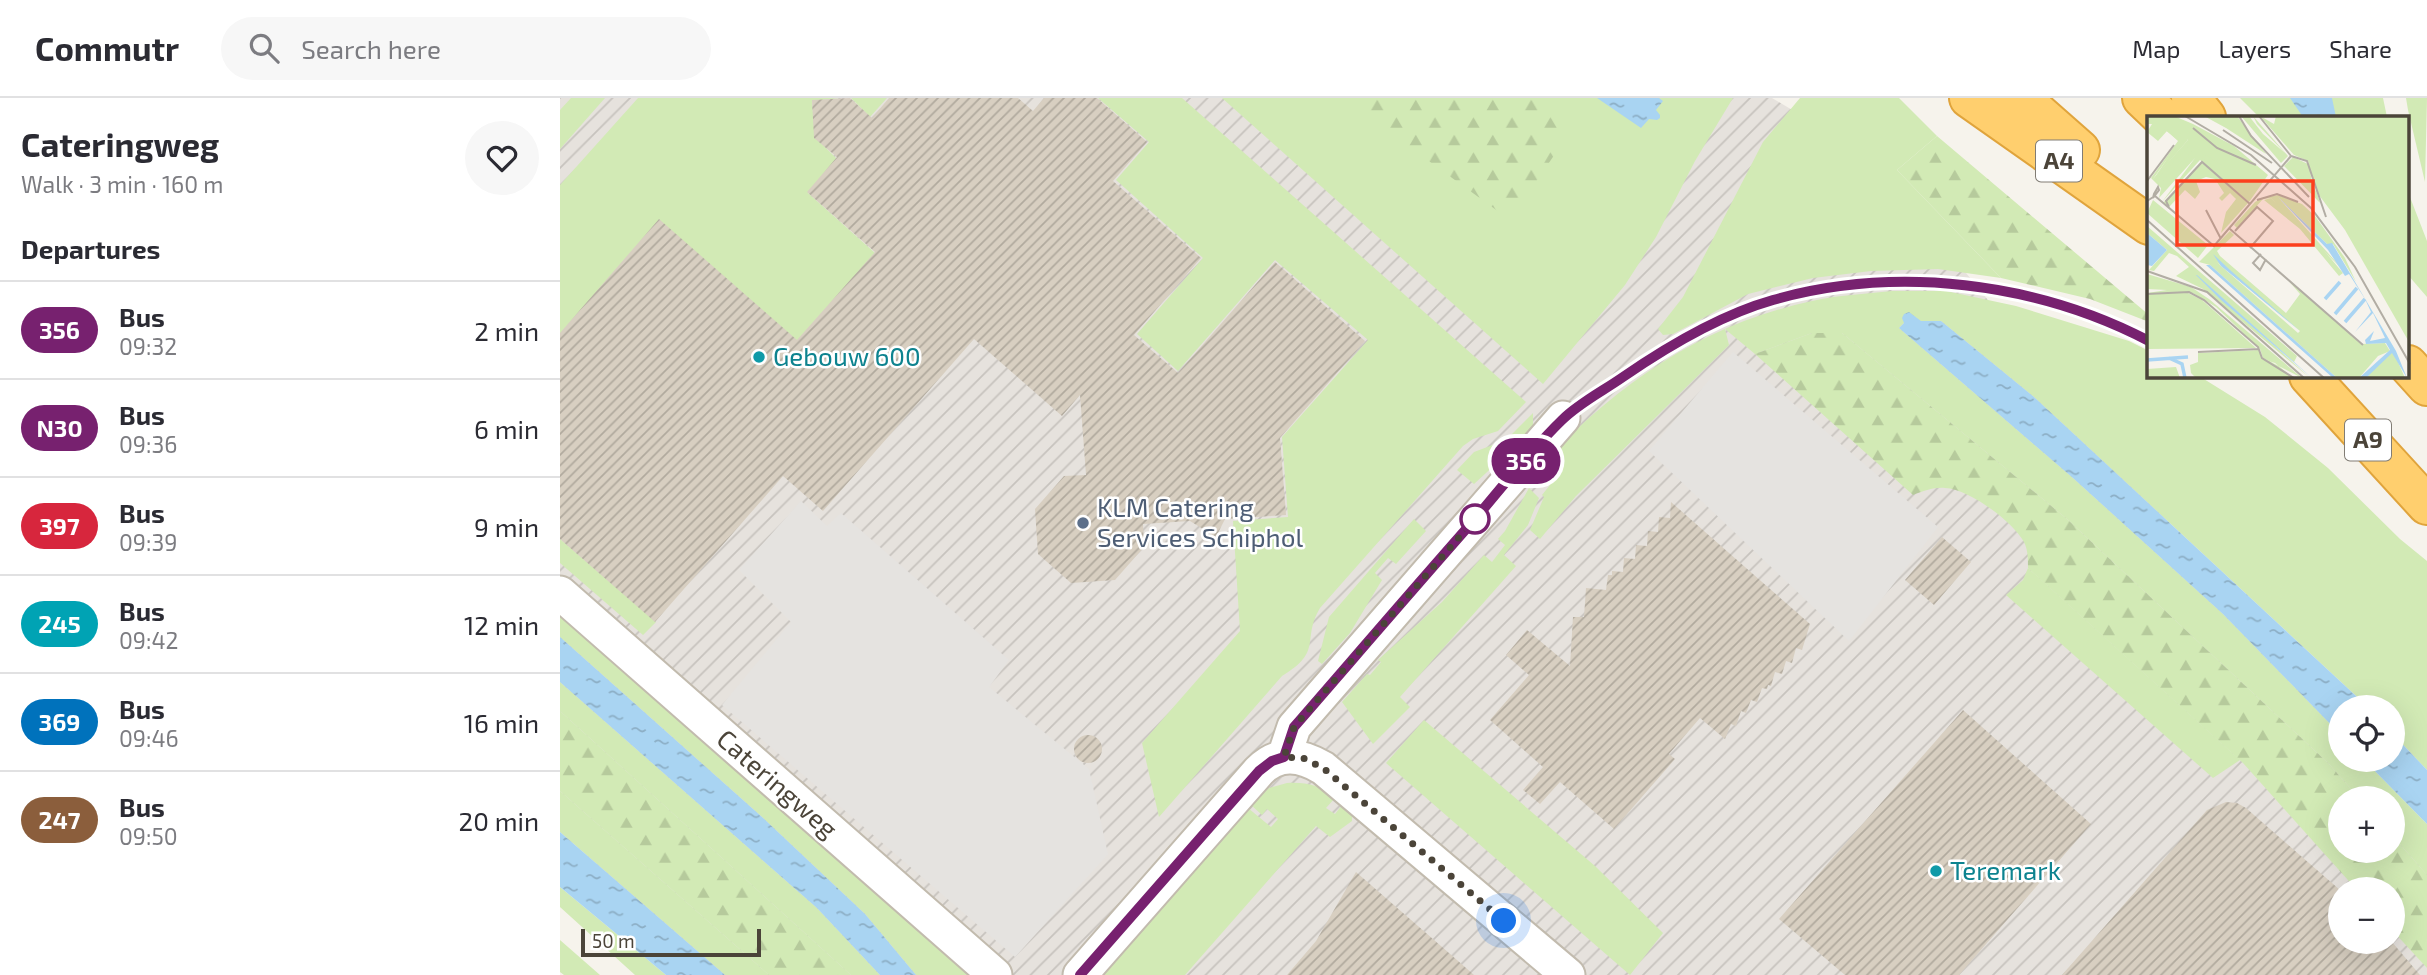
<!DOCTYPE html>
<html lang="en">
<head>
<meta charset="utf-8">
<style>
  :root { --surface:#fff; --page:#f7f7f7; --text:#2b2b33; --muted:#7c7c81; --line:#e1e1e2 }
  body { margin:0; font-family:"Exo 2",sans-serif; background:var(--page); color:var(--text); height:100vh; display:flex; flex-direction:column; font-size:26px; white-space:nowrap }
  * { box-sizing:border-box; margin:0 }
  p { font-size:23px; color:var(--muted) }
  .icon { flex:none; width:38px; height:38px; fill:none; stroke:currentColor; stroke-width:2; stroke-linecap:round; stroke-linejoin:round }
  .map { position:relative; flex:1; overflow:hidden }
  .side { display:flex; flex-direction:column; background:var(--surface); width:560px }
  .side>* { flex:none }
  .badge { padding:0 14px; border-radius:23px; font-size:24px; line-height:46px }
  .buttons { position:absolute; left:1768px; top:597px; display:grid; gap:14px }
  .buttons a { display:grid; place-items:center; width:77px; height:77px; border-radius:50%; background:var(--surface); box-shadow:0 7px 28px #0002; font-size:35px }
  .scale { position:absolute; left:21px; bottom:18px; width:180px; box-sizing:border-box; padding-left:7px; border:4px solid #4b4439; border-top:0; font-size:19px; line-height:24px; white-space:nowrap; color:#4b4439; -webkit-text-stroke:5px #fff; paint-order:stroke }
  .you { position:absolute; width:35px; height:35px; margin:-18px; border:5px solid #fff; border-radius:50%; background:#1a73e8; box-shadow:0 0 0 10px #1a73e833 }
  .map>.badge { position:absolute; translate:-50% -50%; box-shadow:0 0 0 4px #fff }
  h2 { padding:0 21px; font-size:26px; line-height:63px }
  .round { display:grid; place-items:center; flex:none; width:74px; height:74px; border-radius:37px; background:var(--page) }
  .summary { display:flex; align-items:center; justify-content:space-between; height:119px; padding:0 21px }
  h1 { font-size:33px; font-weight:700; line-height:52px }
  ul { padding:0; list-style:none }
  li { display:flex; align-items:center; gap:21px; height:98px; padding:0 21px; border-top:2px solid var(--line) }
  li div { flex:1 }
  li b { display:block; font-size:26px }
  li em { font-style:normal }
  li .badge { min-width:77px; font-weight:700; text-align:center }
  header { display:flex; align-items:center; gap:42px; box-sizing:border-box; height:98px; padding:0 35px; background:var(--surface); border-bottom:2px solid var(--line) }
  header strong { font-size:33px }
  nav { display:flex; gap:38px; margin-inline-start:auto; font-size:24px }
  .search { width:490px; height:63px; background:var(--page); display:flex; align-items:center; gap:18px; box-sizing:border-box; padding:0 24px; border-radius:38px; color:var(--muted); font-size:26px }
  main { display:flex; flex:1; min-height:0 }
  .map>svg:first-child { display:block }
  .industrial { fill:url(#industrial-furrows); fill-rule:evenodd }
  .green { fill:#d2eab5 }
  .forest { fill:url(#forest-firs) }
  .parking { fill:#e5e3e0 }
  .water { fill:url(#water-ripples) }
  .building { fill:url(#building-hatch) }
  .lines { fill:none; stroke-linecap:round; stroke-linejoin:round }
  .minor-casing { stroke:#c2bbae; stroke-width:37 }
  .highway-casing { stroke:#e0a43c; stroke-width:42 }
  .minor { stroke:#fff; stroke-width:33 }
  .highway { stroke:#ffcf6e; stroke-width:38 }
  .line-casing { stroke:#fff; stroke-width:16 }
  .line { stroke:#77216f; stroke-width:10 }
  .walk { stroke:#4b4439; stroke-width:7; stroke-dasharray:0 12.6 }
  .culture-dot { fill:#0f9aa8; stroke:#fff; stroke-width:2.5 }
  .stop-dot { fill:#fff; stroke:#77216f; stroke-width:3.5 }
  .service-dot { fill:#5c6f8a; stroke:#fff; stroke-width:2.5 }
  .labels { text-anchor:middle; stroke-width:5; stroke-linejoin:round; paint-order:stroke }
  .shield { fill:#fff; stroke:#817c74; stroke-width:2 }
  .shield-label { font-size:24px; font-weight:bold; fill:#4b4439 }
  .culture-label { font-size:26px; fill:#0d838f; stroke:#fff; text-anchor:start }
  .service-label { font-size:26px; fill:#4e5e75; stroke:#fff; text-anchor:start }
  .street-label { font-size:26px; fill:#4b4439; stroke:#fff }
  .inset-river { fill:none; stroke:#a9d4f2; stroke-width:3.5 }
  .inset-road { fill:none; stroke:#b2ada4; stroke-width:2 }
  .view { fill:#fc3f1d; fill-opacity:0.15; stroke:#fc3f1d; stroke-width:3.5 }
  .inset-edge { fill:none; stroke:#4b4439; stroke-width:3.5 }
</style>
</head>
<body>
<header>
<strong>Commutr</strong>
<div class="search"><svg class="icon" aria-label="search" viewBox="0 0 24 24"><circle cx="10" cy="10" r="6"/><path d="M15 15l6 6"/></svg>Search here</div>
<nav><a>Map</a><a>Layers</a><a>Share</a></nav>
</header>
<main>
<section class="side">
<div class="summary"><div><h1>Cateringweg</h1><p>Walk · 3 min · 160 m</p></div><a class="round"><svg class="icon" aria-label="heart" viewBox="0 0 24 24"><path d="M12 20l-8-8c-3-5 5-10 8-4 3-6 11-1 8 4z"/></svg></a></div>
<h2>Departures</h2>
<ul>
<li><span class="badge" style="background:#77216f;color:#fff">356</span><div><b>Bus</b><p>09:32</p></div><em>2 min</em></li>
<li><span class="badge" style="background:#77216f;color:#fff">N30</span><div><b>Bus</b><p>09:36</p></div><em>6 min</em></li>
<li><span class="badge" style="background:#d7263d;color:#fff">397</span><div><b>Bus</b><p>09:39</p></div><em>9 min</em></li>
<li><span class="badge" style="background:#00a3b4;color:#fff">245</span><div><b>Bus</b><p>09:42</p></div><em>12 min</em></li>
<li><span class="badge" style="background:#0072bc;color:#fff">369</span><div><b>Bus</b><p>09:46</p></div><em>16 min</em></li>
<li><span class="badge" style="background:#8b5e3c;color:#fff">247</span><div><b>Bus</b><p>09:50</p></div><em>20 min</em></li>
</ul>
</section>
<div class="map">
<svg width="1867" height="877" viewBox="0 0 1867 877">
  <defs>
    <pattern id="industrial-furrows" width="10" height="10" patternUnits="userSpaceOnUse" patternTransform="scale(1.75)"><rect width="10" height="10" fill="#e6e2dd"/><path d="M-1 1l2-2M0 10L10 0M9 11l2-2" fill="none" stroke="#c7c3be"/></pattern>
    <pattern id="forest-firs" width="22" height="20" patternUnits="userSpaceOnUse" patternTransform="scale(1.75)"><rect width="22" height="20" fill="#d2eab5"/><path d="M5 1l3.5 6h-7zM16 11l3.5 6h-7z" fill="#b6ca9c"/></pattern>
    <pattern id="water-ripples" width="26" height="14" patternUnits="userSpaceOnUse" patternTransform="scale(1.75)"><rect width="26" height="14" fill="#a9d4f2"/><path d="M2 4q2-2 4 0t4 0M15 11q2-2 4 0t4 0" fill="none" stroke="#8caec5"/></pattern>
    <pattern id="building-hatch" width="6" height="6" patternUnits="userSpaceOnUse" patternTransform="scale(1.75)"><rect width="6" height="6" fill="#d8cfc1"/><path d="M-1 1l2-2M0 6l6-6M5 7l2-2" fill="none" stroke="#b1aa9e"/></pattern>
  </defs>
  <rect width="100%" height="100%" fill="#f6f3ec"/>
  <!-- industrial -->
  <path class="industrial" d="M 0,0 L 1212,0 L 1313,60 L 1780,637 L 1780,662 L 1831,700 L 1780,700 L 1780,752 L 1832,752 L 1832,702 L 1867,745 L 1867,877 L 159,877 L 0,733 ZM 1780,791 L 1832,791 L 1832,844 L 1780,844 Z"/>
  <!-- green -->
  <path class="green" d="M 11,0 L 45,0 L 0,51 L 0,12 Z
    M 78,0 L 280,0 L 252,3 L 255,39 L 277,61 L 248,95 L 315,155 L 238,243 L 0,236 L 0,87 Z
    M 291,0 L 327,0 L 310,19 Z
    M 538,0 L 622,0 L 966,304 L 938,333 L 913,341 L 903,348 L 760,510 C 741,542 764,553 722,578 L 599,719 L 582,645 L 680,533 L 673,423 L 728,419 L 722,339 L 808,242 L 715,162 L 618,273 L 577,236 L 643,160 L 556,82 L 589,44 Z
    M 662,0 L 1173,0 L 1135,63 L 1096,139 L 1065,187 L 983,286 Z
    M 1240,0 L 1339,0 L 1377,38 L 1337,72 L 1441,180 L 1378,171 L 1311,173 L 1253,180 L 1188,196 L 1113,236 L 1103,237 L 1098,231 L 1123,199 L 1203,44 Z
    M 1680,0 L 1823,0 L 1827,19 L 1699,19 Z
    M 1846,0 L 1867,0 L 1865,84 L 1848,12 Z
    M 1848,94 L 1867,143 L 1867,199 L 1848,177 Z
    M 1332,193 L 1386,193 L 1456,208 L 1569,243 L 1589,253 L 1589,278 L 1639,278 L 1705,319 L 1768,370 L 1840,441 L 1867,463 L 1867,672 L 1832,635 L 1832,609 L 1808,609 L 1474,299 L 1381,223 L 1344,225 L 1339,230 L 1513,380 L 1663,516 L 1780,636 L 1780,662 L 1804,662 L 1867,726 L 1867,777 L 1832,737 L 1832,700 L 1799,700 L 1769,666 L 1507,421 L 1282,235 L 1252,235 L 1195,256 L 1165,231 L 1169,247 L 1016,398 L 980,441 L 970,432 L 984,399 L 982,397 L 990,387 L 975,373 C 1054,289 1137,228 1252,203 C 1278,197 1305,196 1332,193 Z
    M 973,315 L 973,331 L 954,356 L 950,353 L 914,386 L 897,372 L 914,354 L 946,342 Z
    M 969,390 L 979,400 L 968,427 L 944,457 L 956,468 L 840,599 L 850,609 L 813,646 L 782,604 L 807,576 L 810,577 L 821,564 L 818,562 L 882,504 L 924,457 L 932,464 L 945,447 L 938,441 L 945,433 Z
    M 854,421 L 866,433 L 836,466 L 828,460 L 815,475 L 822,482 L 790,535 L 762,566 L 758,563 L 769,519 Z
    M 0,441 L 96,524 L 83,537 L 0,465 Z
    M 1468,470 L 1680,662 L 1653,680 L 1446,497 L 1463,482 Z
    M 0,515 L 411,877 L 356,877 L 305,816 L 202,719 L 0,539 Z
    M 0,584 L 257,810 L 320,877 L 291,877 L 0,613 Z
    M 864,622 L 1035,768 L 1103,835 L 1070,877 L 826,665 Z
    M 727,685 C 746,684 760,687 775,700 L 766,710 L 775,716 L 782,707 L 792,716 L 792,723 L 770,739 L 756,728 L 625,877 L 544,877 L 688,710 L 711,729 L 718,721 L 707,711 L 702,717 L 691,707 L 709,690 Z
    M 0,693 L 209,877 L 165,877 L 0,734 Z
    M 0,789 L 106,877 L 75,877 L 0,809 Z
    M 0,842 L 40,877 L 4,877 L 0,874 Z"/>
  <!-- forest -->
  <path class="forest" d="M 782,0 L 976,0 L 1014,28 L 950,122 Z
    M 1377,38 L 1589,217 L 1589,224 L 1530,201 L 1441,180 L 1337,72 Z
    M 1252,235 L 1282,235 L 1507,421 L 1769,666 L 1799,700 L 1780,700 L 1780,752 L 1832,752 L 1832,737 L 1867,777 L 1867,870 L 1832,832 L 1832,791 L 1796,791 L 1683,665 L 1468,470 C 1468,461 1468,452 1464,444 C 1452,423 1409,391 1385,390 C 1374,389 1364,393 1353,397 L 1195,256 Z
    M 0,613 L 291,877 L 209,877 L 0,693 Z"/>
  <!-- parking -->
  <path class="parking" d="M 1173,254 L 1378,429 L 1289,543 L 1089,353 Z
    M 241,403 L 267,428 L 281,415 L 449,562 L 429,589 L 529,671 L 548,756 L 455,859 L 162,607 L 231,524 L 179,472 Z"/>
  <!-- water -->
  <path class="water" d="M 1037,0 L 1099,0 L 1103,3 L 1096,12 L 1100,17 L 1100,20 L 1097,22 L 1089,21 L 1081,30 Z
    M 1730,0 L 1772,0 L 1776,19 L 1743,19 Z
    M 1349,214 L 1361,223 L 1381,223 L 1474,299 L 1808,609 L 1780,609 L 1780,636 L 1663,516 L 1513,380 L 1339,230 L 1344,225 L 1342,220 L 1344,216 Z
    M 0,539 L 202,719 L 305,816 L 356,877 L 320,877 L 257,810 L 0,584 Z
    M 1832,635 L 1867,672 L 1867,726 L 1804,662 L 1832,662 Z
    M 0,734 L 165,877 L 106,877 L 0,789 Z"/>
  <!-- building -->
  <path class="building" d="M 290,0 L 312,20 L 329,0 L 458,0 L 473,13 L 484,0 L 537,0 L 587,44 L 553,83 L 641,160 L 574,237 L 618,275 L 715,164 L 805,243 L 720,340 L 726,417 L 665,421 L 656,439 L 630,423 L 583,426 L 584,449 L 555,482 L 511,485 L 478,456 L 475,411 L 504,378 L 526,377 L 520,297 L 502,318 L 414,241 L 263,413 L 223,378 L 95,524 L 0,441 L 0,235 L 99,121 L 237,242 L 315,154 L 247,94 L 277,59 L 254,40 L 252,2 Z
    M 1111,404 L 1250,526 L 1242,552 L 1236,550 L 1232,565 L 1226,563 L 1222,576 L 1215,574 L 1211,588 L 1208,587 L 1207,591 L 1202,590 L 1197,604 L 1191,602 L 1186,615 L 1181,613 L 1176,628 L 1171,626 L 1165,641 L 1140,620 L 1109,656 L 1115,661 L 1054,731 L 1000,684 L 980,706 L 963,692 L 983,669 L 930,622 L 969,577 L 946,557 L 967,532 L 1010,568 L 1013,519 L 1024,519 L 1026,490 L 1046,492 L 1048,477 L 1052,477 L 1052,473 L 1063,474 L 1064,460 L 1075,461 L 1076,447 L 1087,448 L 1088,433 L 1098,434 L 1099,419 L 1110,420 Z
    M 1382,439 L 1411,464 L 1374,507 L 1345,482 Z
    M 1403,612 L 1531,726 L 1399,877 L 1285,877 L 1219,821 Z
    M514 651a14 14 0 1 1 28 0a14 14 0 1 1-28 0Z
    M 1666,704 L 1677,705 L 1686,710 L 1780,792 L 1780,844 L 1832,844 L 1860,877 L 1502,877 L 1647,712 Z
    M 796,774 L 889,855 L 914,877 L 727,877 L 756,843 Z"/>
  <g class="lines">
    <defs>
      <path id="minor" d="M 0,495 L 435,877
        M 724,659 L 734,629 L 1003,320
        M 520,877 L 699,673 C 719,653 741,657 763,670 L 1008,877"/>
      <path id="highway" d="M 1409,0 L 1589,127
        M 1461,0 L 1520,52
        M 1582,0 L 1602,19
        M 1631,0 L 1646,19
        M 1848,267 L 1867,288
        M 1749,278 L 1867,407"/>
    </defs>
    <!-- minor casing -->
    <use href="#minor" class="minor-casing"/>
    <!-- highway casing -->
    <use href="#highway" class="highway-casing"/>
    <!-- minor -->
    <use href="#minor" class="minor"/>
    <!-- highway -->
    <use href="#highway" class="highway"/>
  </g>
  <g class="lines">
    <defs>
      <path id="line" d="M 520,877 L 699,673 L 712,663 L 724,659 L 734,629 C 794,560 854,490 915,421 C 943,388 971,352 1002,322 C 1019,305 1043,293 1063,279 C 1108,248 1160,217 1213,202 C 1336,167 1476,184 1589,243"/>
    </defs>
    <!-- line casing -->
    <use href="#line" class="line-casing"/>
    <!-- line -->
    <use href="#line" class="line"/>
    <!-- walk -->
    <path class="walk" d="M 915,421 L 734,629 L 724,659 L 743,660 L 763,670 L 944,823"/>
  </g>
  <!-- markers -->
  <g class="culture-dot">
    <circle cx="199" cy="259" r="7"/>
    <circle cx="1376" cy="773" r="7"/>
  </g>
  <circle class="stop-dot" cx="915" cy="421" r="14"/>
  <circle class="service-dot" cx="523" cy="425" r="7"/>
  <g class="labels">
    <!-- shield labels -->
    <g class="shield">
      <rect x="1476" y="42.5" width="46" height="41" rx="5"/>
      <rect x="1785" y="321.5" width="46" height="41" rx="5"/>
    </g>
    <g class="shield-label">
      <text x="1499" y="71">A4</text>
      <text x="1808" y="350">A9</text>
    </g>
    <!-- culture labels -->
    <g class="culture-label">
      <text x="213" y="268">Gebouw 600</text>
      <text x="1390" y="782">Teremark</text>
    </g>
    <!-- service labels -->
    <g class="service-label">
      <text x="537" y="419">KLM Catering<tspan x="537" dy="30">Services Schiphol</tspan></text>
    </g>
    <!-- street labels -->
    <g class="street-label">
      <text transform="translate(217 686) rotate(41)" y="9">Cateringweg</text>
    </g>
  </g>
  <!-- overview -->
  <g transform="translate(1587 18)">
    <rect width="262" height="262" fill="#f6f3ec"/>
    <path d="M 0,0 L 27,0 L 46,8 L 87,30 L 121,59 L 102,86 L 53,44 L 15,86 L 48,42 L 12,82 L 14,72 L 4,62 L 31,25 L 20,15 L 11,25 L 0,16 L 5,8 L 0,8 ZM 16,10 L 41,24 L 6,63 L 33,25 ZM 57,0 L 90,0 L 119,38 L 79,12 ZM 94,0 L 102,0 L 116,18 L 138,37 L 110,8 L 106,0 L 141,40 L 134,47 ZM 113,0 L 127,8 L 129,0 L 262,0 L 262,226 L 198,114 L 166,71 L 161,45 L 147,39 ZM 146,41 L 161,48 L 173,87 L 137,50 ZM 54,46 L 101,87 L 74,117 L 79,96 L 89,83 L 83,77 L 75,85 L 72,82 L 77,77 L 68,63 L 59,61 L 49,65 L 53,76 L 48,83 L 38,74 L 23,90 L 16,87 ZM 131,79 L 155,88 L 168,100 L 198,142 L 209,166 L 186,128 L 180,128 L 131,81 L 198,156 L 124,82 L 116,83 L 90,112 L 87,109 L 108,86 L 115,82 ZM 6,84 L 61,129 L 51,142 L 0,97 ZM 0,110 L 150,240 L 147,246 L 49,159 L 163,262 L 56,173 L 29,160 L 42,151 L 30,140 L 22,137 L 7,155 L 2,154 L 20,134 L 0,117 ZM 83,115 L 87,119 L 70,135 L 73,140 L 139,197 L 153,178 L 140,163 L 214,228 L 238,227 L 243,235 L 231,240 L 212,262 L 190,262 L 63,149 L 52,146 ZM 70,146 L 153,215 L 151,217 L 74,150 ZM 0,158 L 44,171 L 62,183 L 155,262 L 116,242 L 113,233 L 69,191 L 46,177 L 0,177 L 20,174 L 0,173 ZM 39,176 L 55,184 L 109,232 L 0,233 L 0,178 ZM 112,234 L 115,243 L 128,247 L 146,262 L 49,262 L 44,257 L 43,249 L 51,246 L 51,237 ZM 241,237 L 247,237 L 258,262 L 219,262 ZM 29,251 L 33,262 L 0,262 L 0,253 Z" fill="#d2eab5" fill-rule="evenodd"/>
    <path d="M 13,10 L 25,10 L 41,24 L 6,64 L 32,25 L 17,13 L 11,24 L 4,17 ZM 42,30 L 46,34 L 15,66 L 11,62 ZM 57,38 L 104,67 L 100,74 L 55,42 ZM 124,82 L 159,113 L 196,157 L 192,160 L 153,113 L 117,84 ZM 12,93 L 54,131 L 53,135 L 17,103 Z" fill="#d2eab5"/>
    <path d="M 131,81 L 180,128 L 185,127 L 249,235 L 260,262 L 245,237 L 219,262 L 212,262 L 243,234 L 239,227 L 219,228 L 218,224 L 227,215 L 223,225 L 238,222 L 226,197 L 208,216 L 224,196 L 218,183 L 202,158 L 198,160 L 181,134 ZM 0,117 L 20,134 L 5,150 L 0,149 ZM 66,138 L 83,154 L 153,215 L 74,150 ZM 59,149 L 63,149 L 190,262 L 186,262 ZM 49,159 L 50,159 L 165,262 L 74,184 Z" fill="#a9d4f2"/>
    <path class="inset-river" d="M 178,183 L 193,166M 188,198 L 210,172M 198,206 L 218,183M 22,242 L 35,248 L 38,262M 0,244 L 41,241"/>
    <path class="inset-road" d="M 38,0 L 104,39 L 164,92 L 208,151 L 263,248M 92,0 L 104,20 L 162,81M 112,0 L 144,40M 46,12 L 70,32 L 109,49M 76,14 L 125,47M 144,40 L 160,45 L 179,101M 0,65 L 27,29M 11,71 L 12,74 L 6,82 L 7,78 ZM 110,84 L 130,78 L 151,86M 0,85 L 8,80 L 67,130 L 144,40M 22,91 L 19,85 L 55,46 L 103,88M 59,94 L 74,123M 0,104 L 177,262M 83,113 L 216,229M 88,115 L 110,91 L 126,105 L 103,132M 114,138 L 106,147 L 113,154 L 119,143M 0,155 L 60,176 L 157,262M 0,178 L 42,176 L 57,184 L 111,231 L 115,242 L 147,262M 51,236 L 112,233"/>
    <path class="view" d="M 30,65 L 166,65 L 166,129 L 30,129 Z"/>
    <rect width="262" height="262" class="inset-edge"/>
  </g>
</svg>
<div class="buttons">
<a><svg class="icon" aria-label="locate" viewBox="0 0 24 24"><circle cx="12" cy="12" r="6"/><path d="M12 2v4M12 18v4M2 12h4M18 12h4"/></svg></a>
<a>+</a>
<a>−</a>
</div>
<div class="scale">50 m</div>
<div class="you" style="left:944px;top:823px"></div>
<b class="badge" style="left:966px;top:363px;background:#77216f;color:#fff">356</b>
</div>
</main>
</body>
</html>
